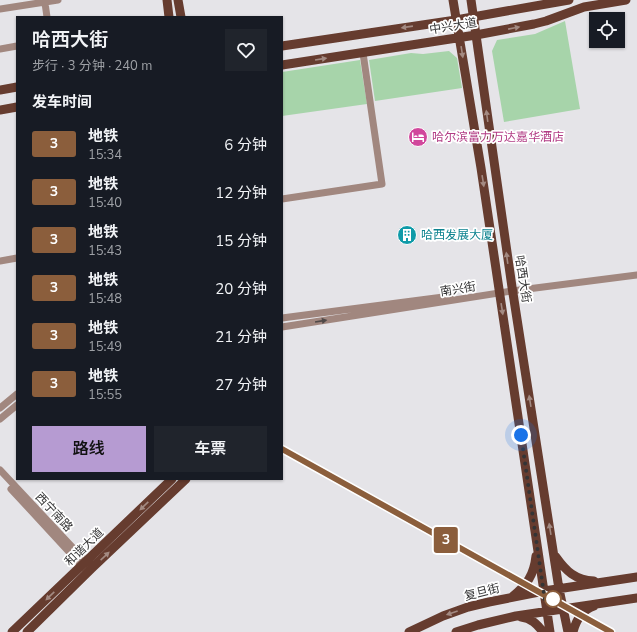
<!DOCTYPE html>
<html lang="zh">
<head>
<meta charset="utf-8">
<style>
  :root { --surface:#171b24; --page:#20242c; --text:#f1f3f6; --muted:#9ea1a6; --accent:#b69bd2 }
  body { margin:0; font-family:"Nunito Sans","Noto Sans SC",sans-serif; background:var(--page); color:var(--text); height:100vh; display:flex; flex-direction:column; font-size:15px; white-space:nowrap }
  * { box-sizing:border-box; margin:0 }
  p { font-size:13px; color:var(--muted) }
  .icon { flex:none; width:22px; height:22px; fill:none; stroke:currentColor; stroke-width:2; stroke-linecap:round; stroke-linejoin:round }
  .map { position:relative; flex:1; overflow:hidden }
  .drawer { position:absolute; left:16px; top:16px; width:267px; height:464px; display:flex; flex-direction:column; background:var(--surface); border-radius:0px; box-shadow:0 1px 3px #0004 }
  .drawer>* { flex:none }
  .badge { padding:0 8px; border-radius:3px; font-size:14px; line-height:26px }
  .controls { position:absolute; left:589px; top:12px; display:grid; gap:8px }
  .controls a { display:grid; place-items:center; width:36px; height:36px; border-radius:0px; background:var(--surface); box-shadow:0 1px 3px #0004; font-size:20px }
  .you { position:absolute; width:20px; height:20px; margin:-10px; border:3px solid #fff; border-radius:50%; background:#1a73e8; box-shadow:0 0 0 6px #1a73e833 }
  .map>.badge { position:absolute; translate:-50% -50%; box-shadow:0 0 0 2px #fff }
  h2 { padding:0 16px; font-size:15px; line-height:36px }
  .round { display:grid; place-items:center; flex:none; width:42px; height:42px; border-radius:0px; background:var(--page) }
  .head { display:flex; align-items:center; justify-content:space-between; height:68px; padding:0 16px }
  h1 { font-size:19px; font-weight:600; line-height:30px }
  .cta { display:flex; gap:8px; margin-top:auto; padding:8px 16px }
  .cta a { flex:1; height:46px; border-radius:0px; background:var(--accent); color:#111; font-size:16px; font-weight:600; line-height:46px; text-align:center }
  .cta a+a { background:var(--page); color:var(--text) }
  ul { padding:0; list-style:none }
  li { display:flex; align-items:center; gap:12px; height:48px; padding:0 16px }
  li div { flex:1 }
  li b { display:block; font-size:15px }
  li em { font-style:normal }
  li .badge { min-width:44px; font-weight:700; text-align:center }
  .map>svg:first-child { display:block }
  .green { fill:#a7d4aa }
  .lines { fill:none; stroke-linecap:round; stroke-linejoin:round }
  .minor { stroke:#a1877f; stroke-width:7 }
  .major { stroke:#663c2f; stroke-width:9 }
  .oneway { fill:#a38a82 }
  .oneway2 { fill:#4f4948 }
  .line-casing { stroke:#fff; stroke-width:9 }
  .line { stroke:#8b5e3c; stroke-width:6 }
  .walk { stroke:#343435; stroke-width:4; stroke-dasharray:0 7.2 }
  .stop-dot { fill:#fff; stroke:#8b5e3c; stroke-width:2 }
  .labels { text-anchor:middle; stroke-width:3.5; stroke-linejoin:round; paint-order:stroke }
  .street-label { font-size:12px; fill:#343435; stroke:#fff }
  .hotel-label { font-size:12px; fill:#b23c85; stroke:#fff; text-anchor:start }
  .culture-label { font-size:12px; fill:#0d838f; stroke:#fff; text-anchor:start }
</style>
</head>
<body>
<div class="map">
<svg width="637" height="632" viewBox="0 0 637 632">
  <rect width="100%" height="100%" fill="#e5e4e8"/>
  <!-- green -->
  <path class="green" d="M 565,21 L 580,109 L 504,122 L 492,51 L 497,40 L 535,34 Z
    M 449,51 L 457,58 L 462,88 L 375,101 L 369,60 L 411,53 L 423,54 Z
    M 360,60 L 367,104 L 282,116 L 282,72 Z"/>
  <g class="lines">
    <!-- minor -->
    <path class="minor" d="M 45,3 L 47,17
      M 0,9 L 58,0
      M 0,49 L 17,46
      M 282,199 L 382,184 L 363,53
      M 0,261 L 17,258
      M 282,318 L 451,296
      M 282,327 L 512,291 L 637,275
      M 0,408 L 17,394
      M 0,419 L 17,405
      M 0,470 L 89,565
      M 11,489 L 84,568"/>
    <!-- major -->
    <path class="major" d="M 167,0 L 169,17
      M 178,0 L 181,17
      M 453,0 L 481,168 L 550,632
      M 471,0 L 512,287 L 559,589 L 568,632
      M 282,46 L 456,20 L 569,0
      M 282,65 L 476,35 L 534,24 L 546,21 L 584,7 L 626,0
      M 0,90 L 17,87
      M 0,110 L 17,107
      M 556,557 C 566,571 575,580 594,581
      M 512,597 C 527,585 534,575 536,556
      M 521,617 C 531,618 537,624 543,632
      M 12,632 L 172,479
      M 27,632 L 92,568 L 186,479
      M 409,632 L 443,616 L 468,607 L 489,602 L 544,591 L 637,577
      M 456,632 L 478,625 L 516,616 L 637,598
      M 573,632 C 576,620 582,610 594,606"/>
  </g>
  <!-- one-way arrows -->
  <defs><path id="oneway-solid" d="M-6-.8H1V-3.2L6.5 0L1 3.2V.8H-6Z"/></defs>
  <g class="oneway">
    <use href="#oneway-solid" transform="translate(407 27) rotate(172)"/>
    <use href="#oneway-solid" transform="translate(514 28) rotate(-11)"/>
    <use href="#oneway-solid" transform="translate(462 52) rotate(81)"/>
    <use href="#oneway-solid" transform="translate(321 59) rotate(-9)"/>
    <use href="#oneway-solid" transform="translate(487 116) rotate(-98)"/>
    <use href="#oneway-solid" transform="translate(483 181) rotate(81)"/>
    <use href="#oneway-solid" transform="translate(507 258) rotate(-98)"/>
    <use href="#oneway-solid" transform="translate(502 309) rotate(81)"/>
    <use href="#oneway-solid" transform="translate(530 401) rotate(-99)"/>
    <use href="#oneway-solid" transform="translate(144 506) rotate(136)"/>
    <use href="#oneway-solid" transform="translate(550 529) rotate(-99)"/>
    <use href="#oneway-solid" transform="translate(105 556) rotate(-43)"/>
    <use href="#oneway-solid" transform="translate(50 596) rotate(136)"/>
    <use href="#oneway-solid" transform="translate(452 613) rotate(161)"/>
  </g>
  <use class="oneway2" href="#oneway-solid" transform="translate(321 321) rotate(-9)"/>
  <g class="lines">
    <defs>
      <path id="line" d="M 282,449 L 611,632"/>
    </defs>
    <!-- line casing -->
    <use href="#line" class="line-casing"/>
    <!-- line -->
    <use href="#line" class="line"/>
    <!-- walk -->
    <path class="walk" d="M 521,435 L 545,601 L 553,599"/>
  </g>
  <!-- icons -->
  <defs>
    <symbol id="hotel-disc" viewBox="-11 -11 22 22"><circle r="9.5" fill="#d1479c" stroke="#fff"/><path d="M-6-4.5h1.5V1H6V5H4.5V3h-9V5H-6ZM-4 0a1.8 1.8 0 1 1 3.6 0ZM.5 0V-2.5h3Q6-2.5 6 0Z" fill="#fff"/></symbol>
    <symbol id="building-disc" viewBox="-11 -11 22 22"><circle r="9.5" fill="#0f9aa8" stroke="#fff"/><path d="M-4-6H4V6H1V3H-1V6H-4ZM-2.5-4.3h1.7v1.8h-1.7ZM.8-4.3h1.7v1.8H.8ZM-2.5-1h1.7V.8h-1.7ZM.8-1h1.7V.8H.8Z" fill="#fff"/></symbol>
  </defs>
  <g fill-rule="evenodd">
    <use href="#hotel-disc" x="407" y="126" width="22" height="22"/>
    <use href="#building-disc" x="396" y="224" width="22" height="22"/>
  </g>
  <!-- markers -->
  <circle class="stop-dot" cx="553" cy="599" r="8"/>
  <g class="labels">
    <!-- street labels -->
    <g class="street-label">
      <text transform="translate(453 26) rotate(-9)" y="4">中兴大道</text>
      <text transform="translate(523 279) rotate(81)" y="4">哈西大街</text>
      <text transform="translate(458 289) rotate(-9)" y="4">南兴街</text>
      <text transform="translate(54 512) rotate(47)" y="4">西宁南路</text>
      <text transform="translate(84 547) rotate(-44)" y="4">和谐大道</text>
      <text transform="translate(482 592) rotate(-14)" y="4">复旦街</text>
    </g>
    <!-- hotel labels -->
    <g class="hotel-label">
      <text x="432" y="141">哈尔滨富力万达嘉华酒店</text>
    </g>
    <!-- culture labels -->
    <g class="culture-label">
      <text x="421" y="239">哈西发展大厦</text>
    </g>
  </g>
</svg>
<div class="controls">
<a><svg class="icon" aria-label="locate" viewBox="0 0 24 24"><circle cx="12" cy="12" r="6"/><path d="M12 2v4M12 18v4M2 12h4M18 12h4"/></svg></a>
</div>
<div class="you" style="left:521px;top:435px"></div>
<b class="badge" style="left:446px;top:540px;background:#8b5e3c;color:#fff">3</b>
<section class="drawer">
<div class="head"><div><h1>哈西大街</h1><p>步行 · 3 分钟 · 240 m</p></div><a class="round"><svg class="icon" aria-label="heart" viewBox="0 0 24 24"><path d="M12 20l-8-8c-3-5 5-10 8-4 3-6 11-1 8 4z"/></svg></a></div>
<h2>发车时间</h2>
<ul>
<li><span class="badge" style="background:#8b5e3c;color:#fff">3</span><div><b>地铁</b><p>15:34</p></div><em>6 分钟</em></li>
<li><span class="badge" style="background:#8b5e3c;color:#fff">3</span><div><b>地铁</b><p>15:40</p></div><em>12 分钟</em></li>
<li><span class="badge" style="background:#8b5e3c;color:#fff">3</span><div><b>地铁</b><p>15:43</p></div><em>15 分钟</em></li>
<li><span class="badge" style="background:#8b5e3c;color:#fff">3</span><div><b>地铁</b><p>15:48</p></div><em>20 分钟</em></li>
<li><span class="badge" style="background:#8b5e3c;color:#fff">3</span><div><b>地铁</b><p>15:49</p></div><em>21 分钟</em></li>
<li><span class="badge" style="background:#8b5e3c;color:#fff">3</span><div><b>地铁</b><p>15:55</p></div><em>27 分钟</em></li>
</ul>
<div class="cta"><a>路线</a><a>车票</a></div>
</section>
</div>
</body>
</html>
